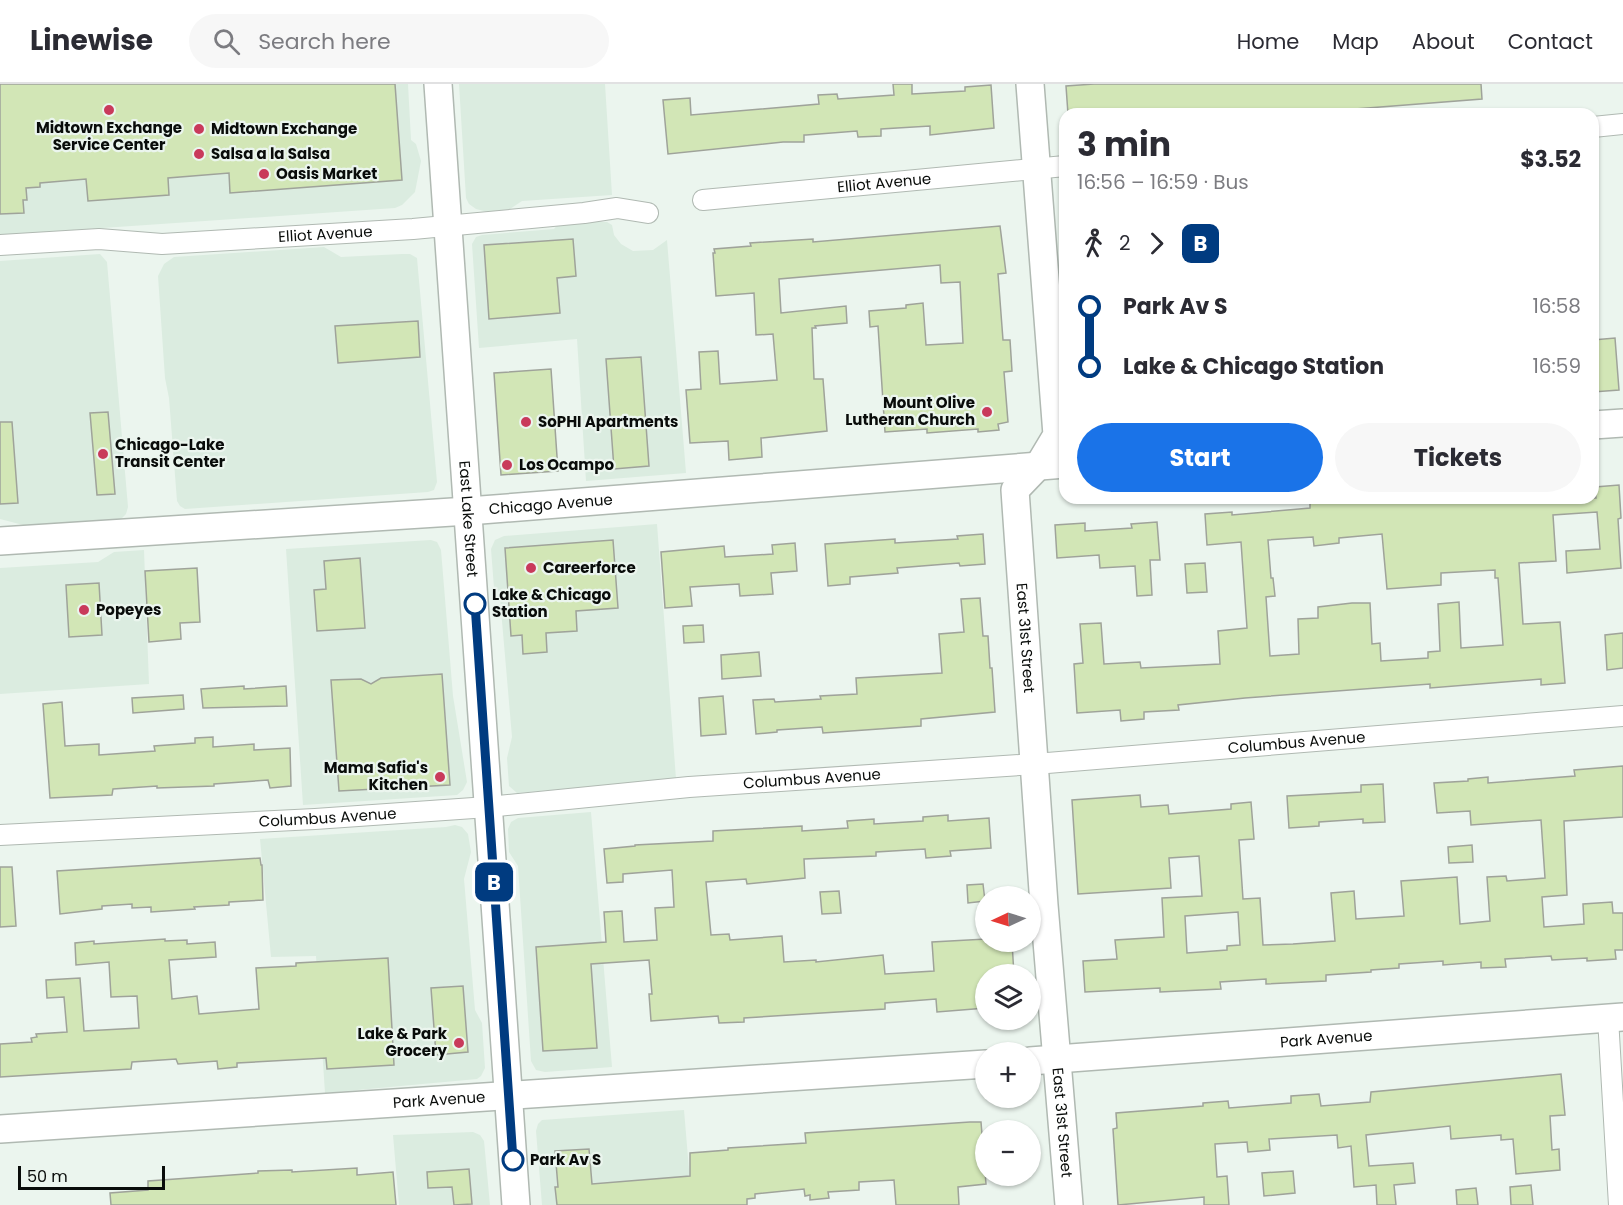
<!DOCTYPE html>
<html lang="en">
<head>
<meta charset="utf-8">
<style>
  :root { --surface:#fff; --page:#f7f7f7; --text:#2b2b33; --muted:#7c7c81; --line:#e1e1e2; --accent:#1a73e8 }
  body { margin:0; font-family:Poppins,sans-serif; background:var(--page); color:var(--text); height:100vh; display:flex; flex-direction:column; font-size:22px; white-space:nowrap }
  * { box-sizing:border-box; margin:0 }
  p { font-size:20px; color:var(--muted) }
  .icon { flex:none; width:33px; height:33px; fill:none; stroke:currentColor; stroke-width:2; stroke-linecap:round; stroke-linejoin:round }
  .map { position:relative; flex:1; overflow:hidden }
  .sheet { position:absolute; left:1059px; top:24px; width:540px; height:396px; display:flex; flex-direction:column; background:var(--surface); border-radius:18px; box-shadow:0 2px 4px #0004 }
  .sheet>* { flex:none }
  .badge { padding:0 12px; border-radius:9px; font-size:21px; line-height:39px }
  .needle { width:39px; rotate:266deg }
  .tools { position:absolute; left:975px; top:802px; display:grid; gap:12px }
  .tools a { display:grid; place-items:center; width:66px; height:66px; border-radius:50%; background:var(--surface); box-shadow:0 2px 4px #0004; font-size:30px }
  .scale { position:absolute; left:18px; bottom:15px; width:147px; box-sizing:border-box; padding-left:6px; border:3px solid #090c0a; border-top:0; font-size:16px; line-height:21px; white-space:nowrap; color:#090c0a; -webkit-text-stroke:4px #ebf5ee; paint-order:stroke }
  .map>.badge { position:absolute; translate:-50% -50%; box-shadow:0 0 0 3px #fff }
  .legs { display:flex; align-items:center; gap:9px; height:66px; padding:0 18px; font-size:20px }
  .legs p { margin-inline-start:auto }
  .summary { display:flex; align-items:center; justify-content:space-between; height:102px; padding:0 18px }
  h1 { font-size:33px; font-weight:700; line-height:45px }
  .primary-button { display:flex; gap:12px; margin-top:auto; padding:12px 18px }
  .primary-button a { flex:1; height:69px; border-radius:36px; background:var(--accent); color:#fff; font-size:24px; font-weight:700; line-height:69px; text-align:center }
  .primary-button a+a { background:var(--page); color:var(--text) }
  ul { padding:0 18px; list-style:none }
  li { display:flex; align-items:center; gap:21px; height:60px; font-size:22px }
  li i { display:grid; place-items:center; width:9px; height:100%; margin:0 8px; background:currentColor }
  li i::after { content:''; width:15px; height:15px; margin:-8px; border:4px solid; border-radius:50%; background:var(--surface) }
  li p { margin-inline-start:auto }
  li:first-child i { background:linear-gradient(#0000 50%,currentColor 0) }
  li:last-child i { background:linear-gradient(currentColor 50%,#0000 0) }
  header { display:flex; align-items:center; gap:36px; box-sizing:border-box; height:84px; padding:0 30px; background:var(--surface); border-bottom:2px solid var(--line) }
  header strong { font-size:28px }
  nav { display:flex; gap:33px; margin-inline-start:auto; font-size:21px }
  .search { width:420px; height:54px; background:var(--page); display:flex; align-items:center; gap:15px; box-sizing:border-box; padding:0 21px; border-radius:33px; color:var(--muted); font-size:22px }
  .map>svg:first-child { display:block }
  .built { fill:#dbece0 }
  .building { fill:#d2e6b6; stroke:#9fa39a; stroke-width:1.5; fill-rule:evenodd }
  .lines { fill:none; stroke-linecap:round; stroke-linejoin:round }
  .street-casing { stroke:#b0b9b2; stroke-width:22 }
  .secondary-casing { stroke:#b0b9b2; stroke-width:30 }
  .street { stroke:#fff; stroke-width:20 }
  .secondary { stroke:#fff; stroke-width:27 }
  .line-1-casing { stroke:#fff; stroke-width:14 }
  .line-1 { stroke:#003b80; stroke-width:9 }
  .poi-dot { fill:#c93a5b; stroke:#ebf5ee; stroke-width:2 }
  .stop-1-dot { fill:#fff; stroke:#003b80; stroke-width:3 }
  .labels { text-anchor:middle; stroke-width:4.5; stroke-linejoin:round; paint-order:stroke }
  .poi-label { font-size:15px; font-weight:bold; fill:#090c0a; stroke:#ebf5ee; text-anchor:start }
  .street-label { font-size:15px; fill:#090c0a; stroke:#ebf5ee }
  .stop-label { font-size:15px; font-weight:bold; fill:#090c0a; stroke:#ebf5ee; text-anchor:start }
</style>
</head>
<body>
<header>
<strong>Linewise</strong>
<div class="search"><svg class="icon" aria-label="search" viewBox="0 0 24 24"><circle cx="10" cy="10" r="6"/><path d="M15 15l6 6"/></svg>Search here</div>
<nav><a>Home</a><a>Map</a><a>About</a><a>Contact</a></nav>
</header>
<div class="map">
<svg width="1623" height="1121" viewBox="0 0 1623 1121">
  <rect width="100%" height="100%" fill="#ebf5ee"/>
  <!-- built -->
  <path class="built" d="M 0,0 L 408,0 L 411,56 L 416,60 L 421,77 L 415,108 L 402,121 L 395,124 L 0,151 Z
    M 459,0 L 605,0 L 612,111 L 522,117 L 510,125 L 488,128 L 476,125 L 469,120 L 466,114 Z
    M 560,138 L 607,138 L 612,141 L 614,151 L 621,160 L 633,167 L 653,166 L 667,156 L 686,389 L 586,397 L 577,255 L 479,264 L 472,160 L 476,153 L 482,151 L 554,145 Z
    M 324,163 L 341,173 L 402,170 L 410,170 L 417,174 L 437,398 L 434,406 L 428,408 L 185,425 L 180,422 L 177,417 L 169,314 L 165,294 L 158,192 L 164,180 L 174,173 Z
    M 100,170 L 107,178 L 128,423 L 126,430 L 121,435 L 113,438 L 27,442 L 0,435 L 0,177 Z
    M 657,440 L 676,695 L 517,709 L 509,702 L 507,674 L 512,653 L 500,514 L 494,504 L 491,465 L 495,456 L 504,452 Z
    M 431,456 L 437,458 L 441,466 L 453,612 L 467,698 L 463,706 L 457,711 L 303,721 L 286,465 Z
    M 144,466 L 149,600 L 0,610 L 0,484 L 98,478 L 114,468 Z
    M 591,728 L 612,983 L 545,988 L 536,986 L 531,977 L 518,782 L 509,768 L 508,745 L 511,738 L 518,734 Z
    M 455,741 L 462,743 L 468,750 L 471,768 L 464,795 L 475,926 L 482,939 L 485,984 L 481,992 L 477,995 L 325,1009 L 316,872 L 271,873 L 260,755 L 446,743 Z
    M 684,1026 L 692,1121 L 542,1121 L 536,1047 L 538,1040 L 542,1036 Z
    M 473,1048 L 480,1051 L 484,1057 L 490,1121 L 399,1121 L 393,1051 Z"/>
  <!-- building -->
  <path class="building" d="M 0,0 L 395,0 L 402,96 L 230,109 L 229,89 L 168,94 L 169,111 L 88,117 L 86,95 L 40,99 L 40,103 L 26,104 L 27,116 L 23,116 L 24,129 L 0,130 Z
    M 893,0 L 912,0 L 912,10 L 965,7 L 965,3 L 991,1 L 994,44 L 930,51 L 930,42 L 881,45 L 881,52 L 858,53 L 857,47 L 806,51 L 804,51 L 804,58 L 783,58 L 668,70 L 663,16 L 690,14 L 691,31 L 819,20 L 818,11 L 837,10 L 838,15 L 894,11 Z
    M 1094,0 L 1481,0 L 1482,15 L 1291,30 L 1068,30 L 1066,2 Z
    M 1000,142 L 1006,189 L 998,190 L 1003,256 L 1010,256 L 1012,287 L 1004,288 L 1008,338 L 998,340 L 999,346 L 978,348 L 978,345 L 927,349 L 927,345 L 885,348 L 878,242 L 870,243 L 869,227 L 906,224 L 906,221 L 923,219 L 926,261 L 963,259 L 960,198 L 941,199 L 940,181 L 779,195 L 781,229 L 846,222 L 847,239 L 815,242 L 816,244 L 812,244 L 814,295 L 823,295 L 827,347 L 761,354 L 762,373 L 729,376 L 728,357 L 690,359 L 686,306 L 701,305 L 699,268 L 718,267 L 720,300 L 777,296 L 773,250 L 756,251 L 754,209 L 716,212 L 713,169 L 715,169 L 714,165 L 751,162 L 750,159 L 813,155 L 813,158 Z
    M 573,155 L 576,192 L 557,194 L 560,229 L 489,235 L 484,161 Z
    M 418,237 L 420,273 L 338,279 L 335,242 Z
    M 1615,254 L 1619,306 L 1593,308 L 1593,256 Z
    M 641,273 L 649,382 L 614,385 L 606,275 Z
    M 551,285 L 558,387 L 501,391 L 494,289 Z
    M 108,328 L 115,410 L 97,411 L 90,329 Z
    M 0,338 L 12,338 L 18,419 L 0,420 Z
    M 1619,401 L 1621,434 L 1618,435 L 1621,484 L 1567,489 L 1566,467 L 1600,465 L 1597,428 L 1553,431 L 1556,477 L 1519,479 L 1523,540 L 1560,538 L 1565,599 L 1541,601 L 1541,595 L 1430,604 L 1430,600 L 1245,614 L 1178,621 L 1179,626 L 1144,628 L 1144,635 L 1121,637 L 1120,626 L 1077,629 L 1074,580 L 1083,579 L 1080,540 L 1101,539 L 1104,580 L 1140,578 L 1141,584 L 1220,580 L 1218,547 L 1247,544 L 1241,458 L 1207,461 L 1205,430 L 1232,428 L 1232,431 L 1310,424 L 1310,417 L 1335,414 L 1335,417 L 1374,414 L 1596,414 L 1595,403 ZM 1382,450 L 1387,505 L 1441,501 L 1441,489 L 1495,486 L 1495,494 L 1498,494 L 1503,561 L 1461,564 L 1459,518 L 1438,520 L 1440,567 L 1428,568 L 1428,574 L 1381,577 L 1380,559 L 1372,560 L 1370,519 L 1352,519 L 1318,523 L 1318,534 L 1298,535 L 1299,570 L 1270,572 L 1266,513 L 1275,512 L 1273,494 L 1271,494 L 1268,456 L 1313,453 L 1314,462 L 1339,459 L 1339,454 Z
    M 1157,438 L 1160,476 L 1150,476 L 1152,511 L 1137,512 L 1135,482 L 1100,484 L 1099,471 L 1057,474 L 1055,441 L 1085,439 L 1085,447 L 1132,444 L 1131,440 Z
    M 983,450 L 985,480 L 960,482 L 959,479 L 897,484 L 898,489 L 850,493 L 850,500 L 828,502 L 825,460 L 895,455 L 895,459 L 958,455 L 957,452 Z
    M 613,456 L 618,524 L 576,527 L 577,547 L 546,549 L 547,568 L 523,570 L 522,551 L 511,552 L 505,464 Z
    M 795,459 L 797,487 L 771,489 L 773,510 L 740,512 L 739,500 L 690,503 L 692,522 L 665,524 L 661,468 L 724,462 L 725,473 L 773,470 L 772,461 Z
    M 360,474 L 365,544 L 317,547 L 314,506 L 326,505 L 324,477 Z
    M 1205,479 L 1207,508 L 1187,509 L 1185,480 Z
    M 197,484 L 200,538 L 180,539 L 181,555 L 149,558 L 145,487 Z
    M 99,499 L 102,551 L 69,553 L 66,501 Z
    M 980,514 L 983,552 L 988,552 L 990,584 L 992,584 L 995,628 L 921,635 L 921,642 L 823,649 L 822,643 L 777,646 L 777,648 L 756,650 L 753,616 L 774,615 L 775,618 L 821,615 L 820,612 L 857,610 L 856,594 L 942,589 L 939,550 L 964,548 L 961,515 Z
    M 703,541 L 704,558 L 684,559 L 683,542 Z
    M 1623,549 L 1623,584 L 1607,586 L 1605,551 Z
    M 759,568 L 761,592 L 722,595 L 721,571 Z
    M 442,590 L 450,701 L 339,707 L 331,596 L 361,595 L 371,600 L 381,594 Z
    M 244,602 L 244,605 L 286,602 L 287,622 L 203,624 L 201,605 Z
    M 183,611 L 184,625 L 133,629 L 132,614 Z
    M 723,612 L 726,650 L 701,652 L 699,614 Z
    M 62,618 L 65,662 L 99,660 L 99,671 L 155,667 L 154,662 L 195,659 L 195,654 L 213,653 L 213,663 L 254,660 L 254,666 L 290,664 L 291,702 L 270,704 L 268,696 L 214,700 L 214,702 L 157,704 L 157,702 L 113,705 L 112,711 L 50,714 L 43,620 Z
    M 1623,682 L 1623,733 L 1564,737 L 1567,811 L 1542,813 L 1544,843 L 1584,840 L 1583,820 L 1612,818 L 1613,829 L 1623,829 L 1623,866 L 1615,866 L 1616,875 L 1587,877 L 1587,874 L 1552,876 L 1551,872 L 1505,875 L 1506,883 L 1481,884 L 1481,878 L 1443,881 L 1443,877 L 1399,880 L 1399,884 L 1371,886 L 1371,888 L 1326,891 L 1326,897 L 1266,900 L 1266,895 L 1220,898 L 1221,905 L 1160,908 L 1160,904 L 1085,908 L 1083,877 L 1117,875 L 1115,856 L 1164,853 L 1162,814 L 1202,812 L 1199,772 L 1169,774 L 1171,804 L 1078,810 L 1072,716 L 1140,711 L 1141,723 L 1168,721 L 1169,730 L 1231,725 L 1231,720 L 1251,718 L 1254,755 L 1239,756 L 1243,815 L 1260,814 L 1263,861 L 1293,860 L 1335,857 L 1331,809 L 1354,807 L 1356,835 L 1404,832 L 1401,797 L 1457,793 L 1460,840 L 1490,837 L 1487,793 L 1506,792 L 1507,797 L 1545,794 L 1541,736 L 1471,741 L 1470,727 L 1437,729 L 1434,699 L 1468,697 L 1468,695 L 1488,693 L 1488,699 L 1575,692 L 1574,686 ZM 1238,828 L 1240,861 L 1227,862 L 1227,866 L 1187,869 L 1185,832 Z
    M 1383,700 L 1385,738 L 1363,739 L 1363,735 L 1319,738 L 1319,742 L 1289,744 L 1287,712 L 1361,708 L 1361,701 Z
    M 948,731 L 948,737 L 989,734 L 991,764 L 950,767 L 951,772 L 926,774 L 925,765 L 876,768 L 876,772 L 804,775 L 805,794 L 747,800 L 746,795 L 706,798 L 711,851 L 729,850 L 730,856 L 782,852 L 784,878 L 816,876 L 816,878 L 883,871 L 885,890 L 934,887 L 932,858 L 986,855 L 986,858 L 1012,858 L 1014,891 L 986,891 L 986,924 L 937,928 L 936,915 L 885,919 L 885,925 L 744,934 L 744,938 L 719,939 L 718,932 L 651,937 L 649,910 L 652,910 L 649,876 L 591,880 L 597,964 L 543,967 L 536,863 L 606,858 L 604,828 L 622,827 L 624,858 L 657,856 L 655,824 L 674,823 L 672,786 L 623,790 L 623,798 L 607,799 L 604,765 L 635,762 L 635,761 L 713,757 L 713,747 L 802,742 L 802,747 L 848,744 L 847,737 L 874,735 L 874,740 L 923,737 L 923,733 Z
    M 1472,761 L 1473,778 L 1449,779 L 1448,763 Z
    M 260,774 L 261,781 L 262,781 L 263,816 L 229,818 L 229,821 L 194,823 L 195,825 L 151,828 L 151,823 L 132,824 L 132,820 L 102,822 L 102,825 L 60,830 L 57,787 Z
    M 0,783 L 12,783 L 16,842 L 0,843 Z
    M 983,800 L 985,817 L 968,819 L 967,801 Z
    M 839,807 L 841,829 L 822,830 L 820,808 Z
    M 165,855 L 165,857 L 187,856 L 187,860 L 215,858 L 216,873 L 169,876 L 172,915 L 197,912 L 199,930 L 259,925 L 256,884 L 296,882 L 296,879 L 388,874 L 394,981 L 327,985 L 326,974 L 237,979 L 237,983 L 218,985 L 217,977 L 178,980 L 176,975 L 132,978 L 131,985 L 0,993 L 0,960 L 32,958 L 31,954 L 37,953 L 36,950 L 67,948 L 64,913 L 47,914 L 46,896 L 80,894 L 84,947 L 139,944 L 137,912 L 111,913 L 109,878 L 76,881 L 75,859 L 94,857 L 94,860 Z
    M 463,902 L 468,968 L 436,971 L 431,904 Z
    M 1561,990 L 1565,1031 L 1550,1032 L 1552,1066 L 1559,1065 L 1560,1086 L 1516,1090 L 1513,1055 L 1501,1056 L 1501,1051 L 1451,1055 L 1450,1042 L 1366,1051 L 1369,1082 L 1413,1079 L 1415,1099 L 1394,1101 L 1396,1121 L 1377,1121 L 1376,1101 L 1354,1103 L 1351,1062 L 1338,1064 L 1337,1051 L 1269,1055 L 1270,1066 L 1248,1068 L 1247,1058 L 1215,1060 L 1217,1093 L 1227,1092 L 1229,1121 L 1204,1121 L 1204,1113 L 1118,1121 L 1113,1045 L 1117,1044 L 1116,1029 L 1203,1022 L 1203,1019 L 1228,1017 L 1229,1024 L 1291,1019 L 1291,1012 L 1319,1010 L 1321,1022 L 1370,1018 L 1371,1008 Z
    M 970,1038 L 981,1038 L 986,1100 L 958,1103 L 959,1121 L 896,1121 L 894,1096 L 859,1098 L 859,1106 L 828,1108 L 829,1114 L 810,1116 L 810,1111 L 805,1112 L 804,1105 L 755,1110 L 755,1114 L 747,1115 L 747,1121 L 557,1121 L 555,1103 L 558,1103 L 555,1067 L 589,1065 L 592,1100 L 690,1092 L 690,1069 L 728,1066 L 728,1064 L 806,1059 L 805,1049 Z
    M 357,1084 L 357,1091 L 393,1088 L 396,1121 L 111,1121 L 110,1109 L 148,1106 L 148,1097 L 258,1089 L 258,1087 L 292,1086 L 292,1088 Z
    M 469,1085 L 472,1120 L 454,1121 L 452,1103 L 428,1104 L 427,1088 Z
    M 1293,1087 L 1295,1109 L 1264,1112 L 1262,1089 Z
    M 1531,1101 L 1533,1121 L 1511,1121 L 1510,1103 Z
    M 1476,1104 L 1478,1121 L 1457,1121 L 1456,1106 Z"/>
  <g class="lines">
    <defs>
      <g id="street">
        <path d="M 1593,43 L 1623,40"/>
        <path id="s1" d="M 703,116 L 1065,82"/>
        <path id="s2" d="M 0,161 L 99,155 L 162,160 L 413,145 L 584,129 L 617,124 L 648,129"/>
        <path id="s3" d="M 0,751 L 315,735 L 488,723 L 689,703 L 1035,680 L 1623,632"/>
        <path d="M 1608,934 L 1619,1121"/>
      </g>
      <g id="secondary">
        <path id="s4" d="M 438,0 L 516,1121"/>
        <path id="s5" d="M 1030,0 L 1057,351 L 1039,381 L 1015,406 L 1044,821 L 1069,1121"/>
        <path d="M 1593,341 L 1623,339"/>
        <path id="s6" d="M 0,457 L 468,427 L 1065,380"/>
        <path id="s7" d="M 1030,977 L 1623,933"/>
        <path id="s8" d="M 0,1045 L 986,980"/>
      </g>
    </defs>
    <!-- street casing -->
    <use href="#street" class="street-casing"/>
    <!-- secondary casing -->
    <use href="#secondary" class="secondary-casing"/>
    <!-- street -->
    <use href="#street" class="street"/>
    <!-- secondary -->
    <use href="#secondary" class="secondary"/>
  </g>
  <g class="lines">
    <defs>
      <path id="line-1" d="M 475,520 L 513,1076"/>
    </defs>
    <!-- line-1 casing -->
    <use href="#line-1" class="line-1-casing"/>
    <!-- line-1 -->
    <use href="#line-1" class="line-1"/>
  </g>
  <!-- markers -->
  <g class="poi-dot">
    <circle cx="109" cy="26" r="6"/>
    <circle cx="199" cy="45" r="6"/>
    <circle cx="199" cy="70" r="6"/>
    <circle cx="264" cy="90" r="6"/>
    <circle cx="987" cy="328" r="6"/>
    <circle cx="526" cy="338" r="6"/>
    <circle cx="103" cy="370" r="6"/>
    <circle cx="507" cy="381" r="6"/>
    <circle cx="531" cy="484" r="6"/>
    <circle cx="84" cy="526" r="6"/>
    <circle cx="440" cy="693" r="6"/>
    <circle cx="459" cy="959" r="6"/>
  </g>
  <g class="stop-1-dot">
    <circle cx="475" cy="520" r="10"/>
    <circle cx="513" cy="1076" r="10"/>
  </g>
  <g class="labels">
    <!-- poi labels -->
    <g class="poi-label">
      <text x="109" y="49" text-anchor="middle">Midtown Exchange<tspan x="109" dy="17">Service Center</tspan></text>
      <text x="211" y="50">Midtown Exchange</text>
      <text x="211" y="75">Salsa a la Salsa</text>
      <text x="276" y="95">Oasis Market</text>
      <text x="975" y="324" text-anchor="end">Mount Olive<tspan x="975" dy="17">Lutheran Church</tspan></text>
      <text x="538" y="343">SoPHI Apartments</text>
      <text x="115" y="366">Chicago-Lake<tspan x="115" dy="17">Transit Center</tspan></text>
      <text x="519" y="386">Los Ocampo</text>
      <text x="543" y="489">Careerforce</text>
      <text x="96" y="531">Popeyes</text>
      <text x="428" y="689" text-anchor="end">Mama Safia's<tspan x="428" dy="17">Kitchen</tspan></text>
      <text x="447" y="955" text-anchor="end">Lake &amp; Park<tspan x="447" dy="17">Grocery</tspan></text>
    </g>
    <!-- street labels -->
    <g class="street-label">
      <text dy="5" stroke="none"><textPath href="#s1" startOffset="182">Elliot Avenue</textPath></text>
      <text dy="5" stroke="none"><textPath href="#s2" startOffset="326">Elliot Avenue</textPath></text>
      <text dy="5" stroke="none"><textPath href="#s6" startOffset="552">Chicago Avenue</textPath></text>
      <text dy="5" stroke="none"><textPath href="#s4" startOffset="436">East Lake Street</textPath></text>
      <text dy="5" stroke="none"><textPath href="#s5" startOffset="570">East 31st Street</textPath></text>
      <text dy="5" stroke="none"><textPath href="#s3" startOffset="1300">Columbus Avenue</textPath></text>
      <text dy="5" stroke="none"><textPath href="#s3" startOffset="814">Columbus Avenue</textPath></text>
      <text dy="5" stroke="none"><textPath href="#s3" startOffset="328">Columbus Avenue</textPath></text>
      <text dy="5" stroke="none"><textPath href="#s7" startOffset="297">Park Avenue</textPath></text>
      <text dy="5" stroke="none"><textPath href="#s8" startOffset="440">Park Avenue</textPath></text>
      <text dy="5" stroke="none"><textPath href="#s5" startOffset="1056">East 31st Street</textPath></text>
    </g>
    <!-- stop labels -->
    <g class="stop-label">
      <text x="492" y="516">Lake &amp; Chicago<tspan x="492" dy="17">Station</tspan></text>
      <text x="530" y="1081">Park Av S</text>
    </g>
  </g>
</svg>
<div class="tools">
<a><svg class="needle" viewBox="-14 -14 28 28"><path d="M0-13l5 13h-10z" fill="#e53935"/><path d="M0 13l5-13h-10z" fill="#7c7c81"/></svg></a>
<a><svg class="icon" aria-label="layers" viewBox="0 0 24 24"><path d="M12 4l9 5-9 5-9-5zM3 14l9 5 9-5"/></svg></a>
<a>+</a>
<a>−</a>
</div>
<div class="scale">50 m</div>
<b class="badge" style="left:494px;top:798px;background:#003b80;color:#fff">B</b>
<section class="sheet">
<div class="summary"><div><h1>3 min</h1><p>16:56 – 16:59 · Bus</p></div><b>$3.52</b></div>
<div class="legs"><svg class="icon" aria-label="walk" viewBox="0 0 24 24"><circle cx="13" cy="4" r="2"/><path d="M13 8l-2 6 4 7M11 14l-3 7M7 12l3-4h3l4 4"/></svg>2<svg class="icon" aria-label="forward" viewBox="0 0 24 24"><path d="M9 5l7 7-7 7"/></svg><b class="badge" style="background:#003b80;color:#fff">B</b></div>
<ul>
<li><i style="color:#003b80"></i><b>Park Av S</b><p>16:58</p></li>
<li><i style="color:#003b80"></i><b>Lake &amp; Chicago Station</b><p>16:59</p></li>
</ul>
<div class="primary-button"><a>Start</a><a>Tickets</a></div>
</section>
</div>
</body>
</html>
